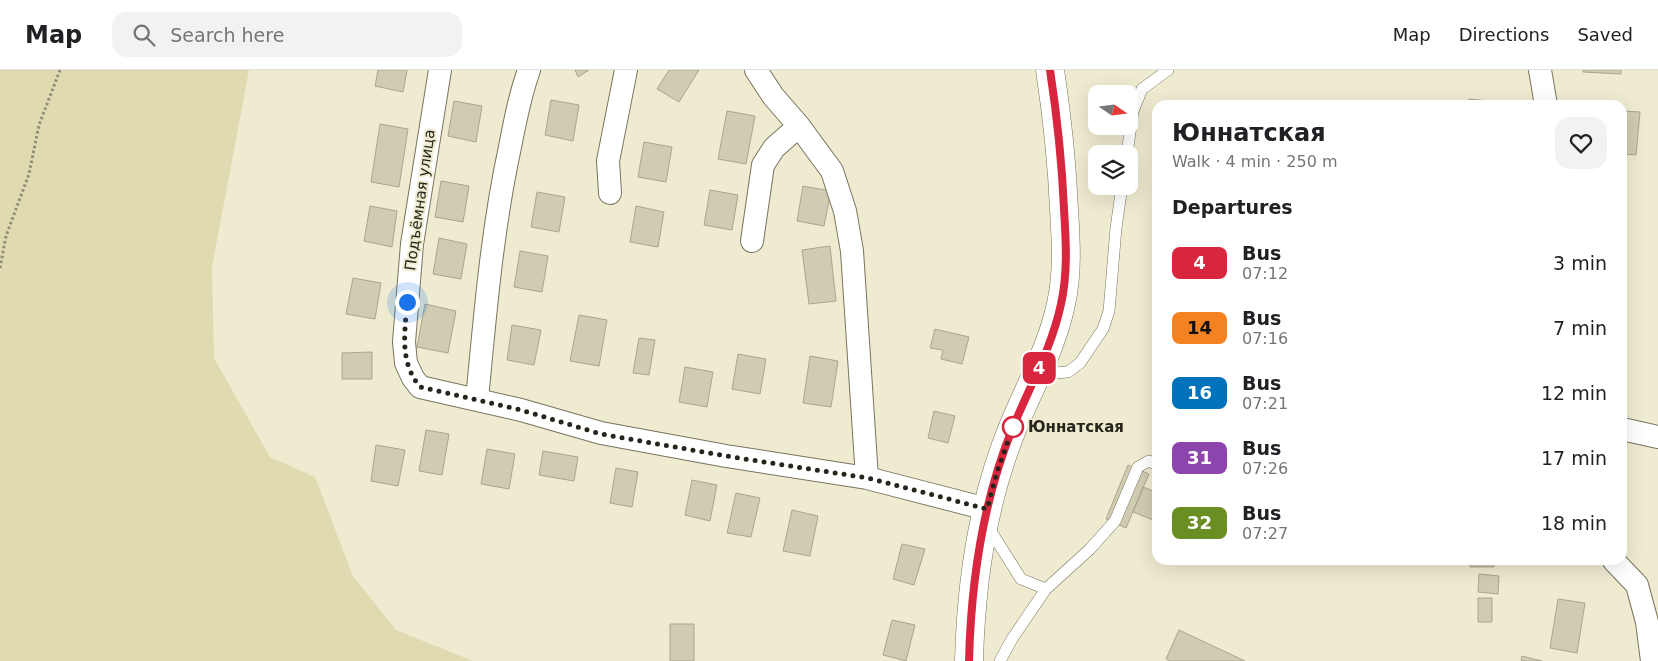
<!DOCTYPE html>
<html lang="en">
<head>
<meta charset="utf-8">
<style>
  :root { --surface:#fff; --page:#f2f2f2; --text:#202124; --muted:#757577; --line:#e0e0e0 }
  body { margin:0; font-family:"DejaVu Sans",sans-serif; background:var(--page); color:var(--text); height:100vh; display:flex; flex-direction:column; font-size:19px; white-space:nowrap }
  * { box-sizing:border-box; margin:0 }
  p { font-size:16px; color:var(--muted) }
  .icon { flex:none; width:28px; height:28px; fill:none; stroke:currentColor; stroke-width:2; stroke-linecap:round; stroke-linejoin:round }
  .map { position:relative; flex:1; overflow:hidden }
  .drawer { position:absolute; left:1152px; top:30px; width:475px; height:465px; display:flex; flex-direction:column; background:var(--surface); border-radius:15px; box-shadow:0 5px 20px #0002 }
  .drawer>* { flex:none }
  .badge { padding:0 10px; border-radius:8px; font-size:18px; line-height:32px }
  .needle { width:32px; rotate:104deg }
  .fabs { position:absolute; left:1088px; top:15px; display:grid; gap:10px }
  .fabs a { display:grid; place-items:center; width:50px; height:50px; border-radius:10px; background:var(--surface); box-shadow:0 5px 20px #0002; font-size:25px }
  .you { position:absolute; width:25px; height:25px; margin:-12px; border:4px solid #fff; border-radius:50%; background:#1a73e8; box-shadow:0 0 0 8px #1a73e833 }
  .map>.badge { position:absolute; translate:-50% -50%; box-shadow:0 0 0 2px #fff }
  h2 { padding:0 20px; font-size:19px; line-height:45px }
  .round { display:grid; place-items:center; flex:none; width:52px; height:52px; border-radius:15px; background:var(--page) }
  .head { display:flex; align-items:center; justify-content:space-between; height:85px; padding:0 20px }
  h1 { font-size:24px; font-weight:600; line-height:38px }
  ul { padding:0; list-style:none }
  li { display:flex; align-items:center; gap:15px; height:65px; padding:0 20px }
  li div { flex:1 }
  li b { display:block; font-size:19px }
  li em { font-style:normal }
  li .badge { min-width:55px; font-weight:700; text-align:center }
  header { display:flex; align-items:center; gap:30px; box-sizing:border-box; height:70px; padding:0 25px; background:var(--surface); border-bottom:1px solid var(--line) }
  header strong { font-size:24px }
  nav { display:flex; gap:28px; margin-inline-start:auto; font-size:18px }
  .search { width:350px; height:45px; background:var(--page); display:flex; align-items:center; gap:12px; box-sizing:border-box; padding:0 18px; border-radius:15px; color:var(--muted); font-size:19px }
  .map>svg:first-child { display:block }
  .green { fill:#e0dab1 }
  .building { fill:#cfccb2; stroke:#a9a68d }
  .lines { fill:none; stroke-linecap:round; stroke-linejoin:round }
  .lane-casing { stroke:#78745d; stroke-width:12 }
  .street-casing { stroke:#78745d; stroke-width:24 }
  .secondary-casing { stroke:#78745d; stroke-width:29 }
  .path { stroke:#8f8c7a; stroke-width:3; stroke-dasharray:2.5 2.5; stroke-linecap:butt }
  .lane { stroke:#fff; stroke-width:11 }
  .street { stroke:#fff; stroke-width:22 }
  .secondary { stroke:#fff; stroke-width:28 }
  .line-casing { stroke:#fff; stroke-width:11 }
  .line { stroke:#d7263d; stroke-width:8 }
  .walk { stroke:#27251b; stroke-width:5; stroke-dasharray:0 9 }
  .stop-dot { fill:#fff; stroke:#d7263d; stroke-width:2.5 }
  .labels { text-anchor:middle; stroke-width:4; stroke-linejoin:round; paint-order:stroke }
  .street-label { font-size:15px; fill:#27251b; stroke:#efebd1 }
  .stop-label { font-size:15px; font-weight:bold; fill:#27251b; stroke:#efebd1; text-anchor:start }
</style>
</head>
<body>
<header>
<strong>Map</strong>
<div class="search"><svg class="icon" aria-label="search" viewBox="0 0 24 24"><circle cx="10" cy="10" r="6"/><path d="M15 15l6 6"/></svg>Search here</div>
<nav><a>Map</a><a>Directions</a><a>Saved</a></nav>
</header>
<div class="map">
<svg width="1658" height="591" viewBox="0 0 1658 591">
  <rect width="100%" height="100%" fill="#efebd1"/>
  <!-- green -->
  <path class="green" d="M 0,0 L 249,0 L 212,197 L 214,288 L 270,387 L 315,407 L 353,506 L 396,560 L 473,591 L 0,591 Z"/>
  <!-- building -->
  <path class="building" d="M 378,0 L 407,0 L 403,22 L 375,16 Z
    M 575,0 L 589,0 L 578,7 Z
    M 669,0 L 699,0 L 679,32 L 657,19 Z
    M 1583,0 L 1621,0 L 1621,4 L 1583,2 Z
    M 1469,29 L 1510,33 L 1509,35 L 1469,35 Z
    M 551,30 L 579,35 L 573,71 L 545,65 Z
    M 454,31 L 482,36 L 476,72 L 448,66 Z
    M 727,41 L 755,46 L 746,94 L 718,89 Z
    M 1622,41 L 1640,42 L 1636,85 L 1622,84 Z
    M 380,54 L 408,59 L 399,117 L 371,112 Z
    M 644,72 L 672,77 L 666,112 L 638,107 Z
    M 441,111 L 469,116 L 463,152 L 435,147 Z
    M 803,116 L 831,121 L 824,156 L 797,151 Z
    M 710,120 L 738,125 L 732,160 L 704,155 Z
    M 537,122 L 565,127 L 559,162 L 531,157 Z
    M 370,136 L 397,141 L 392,177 L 364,171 Z
    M 636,136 L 664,142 L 658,177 L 630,172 Z
    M 439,168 L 467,174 L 461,209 L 433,204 Z
    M 830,176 L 836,231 L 809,234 L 802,180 Z
    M 520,181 L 548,186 L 542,222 L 514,217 Z
    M 353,208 L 381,213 L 375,249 L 346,244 Z
    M 425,234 L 456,241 L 448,283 L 417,277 Z
    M 579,245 L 607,250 L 599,296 L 570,291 Z
    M 512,255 L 541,260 L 534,295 L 507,290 Z
    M 935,259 L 969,267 L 962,294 L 941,289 L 943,280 L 930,278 Z
    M 639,268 L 655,270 L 649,305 L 633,303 Z
    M 372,282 L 372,309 L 342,309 L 342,283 Z
    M 738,284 L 766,289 L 760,324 L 732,319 Z
    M 810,286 L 838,291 L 831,337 L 803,333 Z
    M 685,297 L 713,302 L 707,337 L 679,332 Z
    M 934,341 L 955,346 L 948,373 L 928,368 Z
    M 426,360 L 449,364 L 442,405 L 419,401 Z
    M 376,375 L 405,380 L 398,416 L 371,411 Z
    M 487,379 L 515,384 L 509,419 L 481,414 Z
    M 543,381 L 578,387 L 574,411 L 539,405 Z
    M 1128,395 L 1149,404 L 1126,458 L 1106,449 Z
    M 616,398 L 638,402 L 632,437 L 610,433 Z
    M 692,410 L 717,415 L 710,451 L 685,445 Z
    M 1143,417 L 1158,423 L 1158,452 L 1133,442 Z
    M 736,423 L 760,428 L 751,467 L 727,463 Z
    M 792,440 L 818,446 L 810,486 L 783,481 Z
    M 902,474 L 925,479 L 914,515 L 893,509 Z
    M 1470,490 L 1494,490 L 1494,497 L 1470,497 Z
    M 1479,504 L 1499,506 L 1498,524 L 1478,522 Z
    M 1478,528 L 1492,528 L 1492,552 L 1478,552 Z
    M 1558,529 L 1585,533 L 1577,583 L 1550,578 Z
    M 892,550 L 915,555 L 906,591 L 883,585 Z
    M 670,554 L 694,554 L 694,591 L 670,591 Z
    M 1179,560 L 1245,591 L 1170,591 L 1166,589 Z
    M 1522,586 L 1542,591 L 1521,591 Z"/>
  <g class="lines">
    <defs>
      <path id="lane" d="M 1127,84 L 1133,41 L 1142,19 L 1168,0
        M 1039,299 L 1055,303 L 1068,302 L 1080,293 L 1103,259 L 1109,241 L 1116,158 L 1122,116
        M 987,455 L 1021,509 L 1046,519
        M 1000,591 L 1012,569 L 1046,519 L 1090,479 L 1115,451 L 1138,397 L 1149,391 L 1158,395"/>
      <path id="street" d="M 440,0 L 412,174 L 404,272 L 406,293 L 413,308 L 420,317 L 521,340 L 601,363 L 726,386 L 867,408 L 987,439
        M 756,0 L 773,26 L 799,56 L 832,101 L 845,141 L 852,181 L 867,408
        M 1540,0 L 1546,35
        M 610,123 L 608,91 L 626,0
        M 752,171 L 763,95 L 774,78 L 799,56
        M 477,330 C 485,245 492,160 510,77 C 515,51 520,25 529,0
        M 1622,359 L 1658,367
        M 1614,491 L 1637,515 L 1647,552 L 1652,591"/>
      <path id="secondary" d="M 969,591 C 971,512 983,430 1013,357 C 1030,316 1052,277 1061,234 C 1068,203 1066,171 1064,139 C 1062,93 1057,46 1050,0"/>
    </defs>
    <!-- lane casing -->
    <use href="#lane" class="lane-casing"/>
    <!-- street casing -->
    <use href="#street" class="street-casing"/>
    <!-- secondary casing -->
    <use href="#secondary" class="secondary-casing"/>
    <!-- path -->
    <path class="path" d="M 0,198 L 6,166 L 29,104 L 39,55 L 60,0"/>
    <!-- lane -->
    <use href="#lane" class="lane"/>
    <!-- street -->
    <use href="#street" class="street"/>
    <!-- secondary -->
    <use href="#secondary" class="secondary"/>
  </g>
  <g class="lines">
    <defs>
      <path id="line" d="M 969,591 C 971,512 983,430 1013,357 C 1030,316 1052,277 1061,234 C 1068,203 1066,171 1064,139 C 1062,93 1057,46 1050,0"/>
    </defs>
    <!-- line casing -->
    <use href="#line" class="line-casing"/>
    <!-- line -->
    <use href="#line" class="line"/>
    <!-- walk -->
    <path class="walk" d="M 407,232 C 405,264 399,291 420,317 L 521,340 L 601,364 L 726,386 L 868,408 L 987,439 L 997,402 L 1013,357"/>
  </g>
  <!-- markers -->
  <circle class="stop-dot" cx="1013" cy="357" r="10"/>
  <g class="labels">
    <!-- street labels -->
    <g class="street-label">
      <text transform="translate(420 130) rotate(-82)" y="5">Подъёмная улица</text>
    </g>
    <!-- stop labels -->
    <g class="stop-label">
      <text x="1028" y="362">Юннатская</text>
    </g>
  </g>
</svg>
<div class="fabs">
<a><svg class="needle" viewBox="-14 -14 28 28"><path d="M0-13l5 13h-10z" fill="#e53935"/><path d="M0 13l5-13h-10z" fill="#757577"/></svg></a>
<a><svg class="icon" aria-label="layers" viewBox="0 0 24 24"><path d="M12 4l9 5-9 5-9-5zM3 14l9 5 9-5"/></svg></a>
</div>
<div class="you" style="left:407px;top:232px"></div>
<b class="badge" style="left:1039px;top:298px;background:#d7263d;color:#fff">4</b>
<section class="drawer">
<div class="head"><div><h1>Юннатская</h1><p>Walk · 4 min · 250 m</p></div><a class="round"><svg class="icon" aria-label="heart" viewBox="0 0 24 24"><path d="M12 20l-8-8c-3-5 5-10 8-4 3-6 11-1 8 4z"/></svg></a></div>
<h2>Departures</h2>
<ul>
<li><span class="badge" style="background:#d7263d;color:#fff">4</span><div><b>Bus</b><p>07:12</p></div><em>3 min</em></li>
<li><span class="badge" style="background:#f58220;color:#111">14</span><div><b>Bus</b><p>07:16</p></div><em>7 min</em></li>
<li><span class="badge" style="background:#0072bc;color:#fff">16</span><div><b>Bus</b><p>07:21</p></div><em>12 min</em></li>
<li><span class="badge" style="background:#8e44ad;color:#fff">31</span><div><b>Bus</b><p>07:26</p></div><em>17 min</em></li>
<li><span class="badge" style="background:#6b8e23;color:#fff">32</span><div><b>Bus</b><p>07:27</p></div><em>18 min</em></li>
</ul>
</section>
</div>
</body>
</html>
